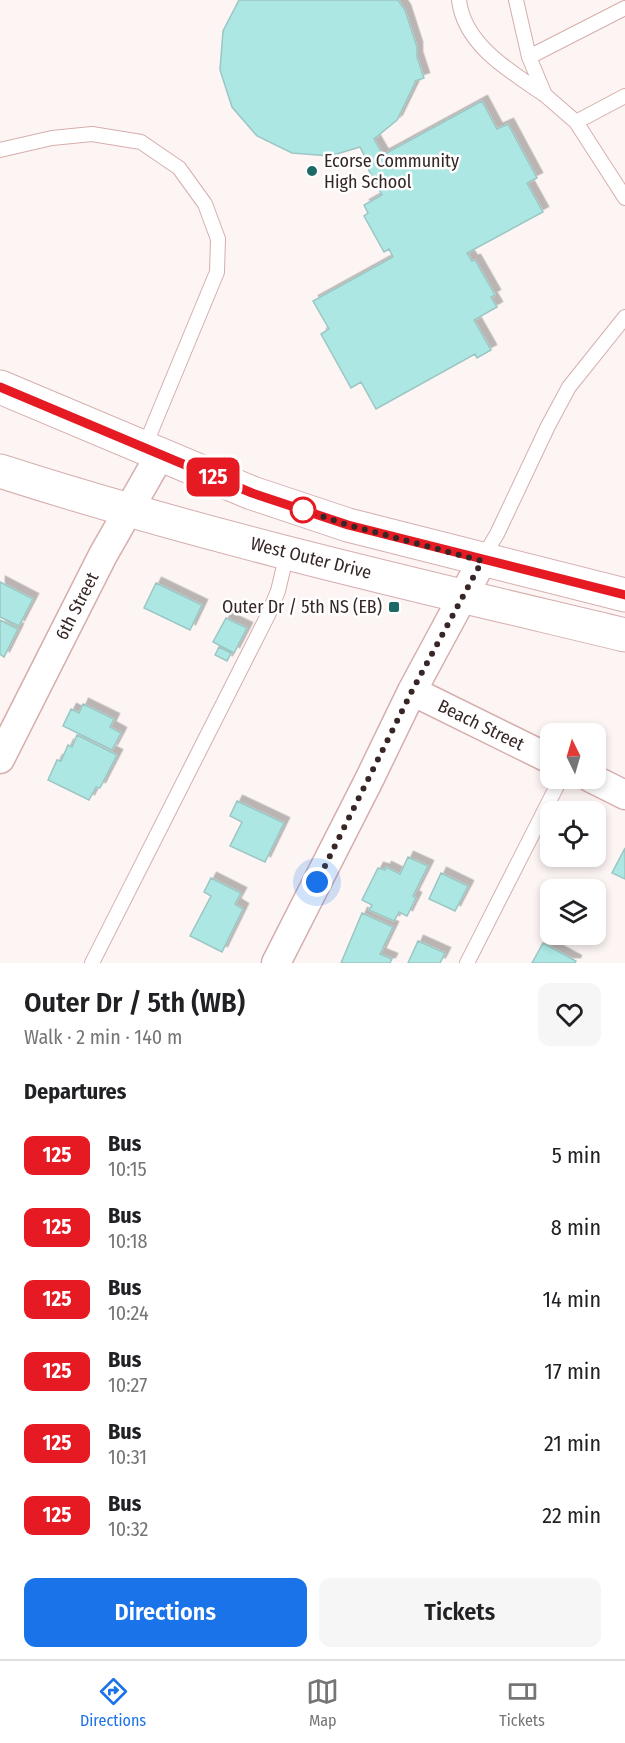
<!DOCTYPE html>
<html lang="en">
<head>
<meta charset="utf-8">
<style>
  :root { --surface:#fff; --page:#f6f6f6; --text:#202124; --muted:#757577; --line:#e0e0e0; --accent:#1a73e8 }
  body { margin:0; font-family:"Fira Sans Condensed",sans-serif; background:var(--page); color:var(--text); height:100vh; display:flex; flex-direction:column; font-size:22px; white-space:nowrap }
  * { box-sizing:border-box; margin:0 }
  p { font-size:20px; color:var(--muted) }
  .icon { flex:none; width:33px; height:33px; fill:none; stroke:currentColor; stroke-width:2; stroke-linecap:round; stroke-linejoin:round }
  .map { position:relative; height:963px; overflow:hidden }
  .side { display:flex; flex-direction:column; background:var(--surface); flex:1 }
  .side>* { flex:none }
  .badge { padding:0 12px; border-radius:9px; font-size:21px; line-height:39px }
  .needle { width:39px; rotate:355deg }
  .tools { position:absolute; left:540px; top:723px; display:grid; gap:12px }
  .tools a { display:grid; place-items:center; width:66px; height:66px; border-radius:12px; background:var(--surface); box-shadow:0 3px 9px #0003; font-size:30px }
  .you { position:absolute; width:30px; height:30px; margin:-15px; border:4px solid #fff; border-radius:50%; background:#1a73e8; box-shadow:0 0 0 9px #1a73e833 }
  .map>.badge { position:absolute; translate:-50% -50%; box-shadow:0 0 0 3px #fff }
  h2 { padding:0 24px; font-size:22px; line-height:54px }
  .round { display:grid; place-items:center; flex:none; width:63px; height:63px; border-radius:12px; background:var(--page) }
  .summary { display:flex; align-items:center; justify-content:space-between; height:102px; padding:0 24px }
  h1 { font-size:28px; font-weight:600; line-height:45px }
  .cta { display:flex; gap:12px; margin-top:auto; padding:12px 24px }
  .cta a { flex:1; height:69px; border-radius:12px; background:var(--accent); color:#fff; font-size:24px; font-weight:600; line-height:69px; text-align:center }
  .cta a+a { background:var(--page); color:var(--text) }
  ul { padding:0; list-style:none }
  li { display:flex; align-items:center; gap:18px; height:72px; padding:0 24px }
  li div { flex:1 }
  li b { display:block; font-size:22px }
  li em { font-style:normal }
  li .badge { min-width:66px; font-weight:700; text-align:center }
  .tabs { display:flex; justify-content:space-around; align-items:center; height:84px; border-top:2px solid var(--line); background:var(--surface); font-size:16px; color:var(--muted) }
  .tabs a { display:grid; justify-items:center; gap:3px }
  .tabs .selected { color:var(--accent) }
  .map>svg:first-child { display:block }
  .building { fill:#ace7e3; stroke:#9cc6c3; stroke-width:1.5; filter:url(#shadow) }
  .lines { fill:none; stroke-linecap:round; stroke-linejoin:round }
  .service-casing { stroke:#d5aead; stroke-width:16 }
  .minor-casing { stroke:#d5aead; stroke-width:31 }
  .secondary-casing { stroke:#d5aead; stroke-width:35 }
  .service { stroke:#fff; stroke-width:14 }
  .minor { stroke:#fff; stroke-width:28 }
  .secondary { stroke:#fff; stroke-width:33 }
  .line-casing { stroke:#fff; stroke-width:14 }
  .line { stroke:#e51a23; stroke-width:9 }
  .walk { stroke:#362726; stroke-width:6; stroke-dasharray:0 10.8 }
  .poi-dot { fill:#1d6966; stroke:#fff; stroke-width:2 }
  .stop-dot { fill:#fff; stroke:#e51a23; stroke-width:3 }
  .labels { text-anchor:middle; stroke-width:5; stroke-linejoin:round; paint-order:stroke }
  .poi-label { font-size:18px; fill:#362726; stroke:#fff; text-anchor:start }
  .street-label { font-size:18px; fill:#362726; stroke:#fff }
</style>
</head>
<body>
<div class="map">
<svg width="625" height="963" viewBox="0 0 625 963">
  <defs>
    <filter id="shadow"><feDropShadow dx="5.5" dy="-5.5" stdDeviation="0" flood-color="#0004"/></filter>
  </defs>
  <rect width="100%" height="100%" fill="#fdf5f4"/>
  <!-- building -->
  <path class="building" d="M 239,0 L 398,0 L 405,10 L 417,47 L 417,57 L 424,78 L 415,81 L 414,85 L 397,120 L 374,139 L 383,155 L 482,101 L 497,129 L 508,124 L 537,178 L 527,183 L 543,212 L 467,253 L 472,261 L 475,260 L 495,295 L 491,297 L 497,307 L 474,320 L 491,350 L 477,358 L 475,354 L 376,409 L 361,382 L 351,388 L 321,334 L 329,329 L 313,301 L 393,257 L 389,249 L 384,252 L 364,216 L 368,213 L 364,205 L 382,195 L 366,165 L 368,163 L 360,147 L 330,156 L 292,153 L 257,136 L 232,107 L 220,70 L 223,31 Z
    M 0,582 L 33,599 L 19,626 L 0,617 Z
    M 156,583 L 202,605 L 190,630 L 144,608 Z
    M 226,618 L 247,628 L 234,653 L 213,642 Z
    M 0,620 L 18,629 L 4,657 L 0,654 Z
    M 219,647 L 231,653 L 227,661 L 215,655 Z
    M 83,704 L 114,719 L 110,727 L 121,733 L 112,750 L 63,726 L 71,709 L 79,713 Z
    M 77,735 L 117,755 L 100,788 L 96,787 L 89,800 L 48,780 L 57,760 L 61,761 L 68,745 L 72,747 Z
    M 237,801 L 284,823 L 265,862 L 230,846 L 242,822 L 230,816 Z
    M 625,848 L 625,879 L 612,873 Z
    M 408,857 L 428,866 L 413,896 L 416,898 L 407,916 L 399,912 L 394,921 L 369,910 L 372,905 L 362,900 L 378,868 L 385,870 L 386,867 L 400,874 Z
    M 441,873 L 468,886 L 455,911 L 429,899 Z
    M 211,878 L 241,893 L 235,904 L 243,909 L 222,952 L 190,936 L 211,896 L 204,892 Z
    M 362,913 L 393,927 L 380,954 L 392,959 L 390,963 L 341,963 Z
    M 418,941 L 445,953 L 440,963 L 408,963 Z
    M 543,943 L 576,961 L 575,963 L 532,963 Z"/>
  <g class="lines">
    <defs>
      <path id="service" d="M 459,0 C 464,45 511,72 545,95
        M 516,0 L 529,57 L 545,95 L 576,122 L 625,198
        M 529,57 L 625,8
        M 576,122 L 625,96
        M 0,150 L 52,138 L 92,134 L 141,142 L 179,168 L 205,204 L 218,239 L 217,272 L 144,448
        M 482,559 L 497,534 L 548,426 L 569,387 L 625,317
        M 92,963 L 268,615 L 278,591 L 287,553
        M 467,963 L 561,778"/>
      <path id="minor" d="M 412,691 L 550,759
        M 0,759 L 103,555 L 160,455
        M 591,778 L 625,795
        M 276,963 L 369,780 L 412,691 L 482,561"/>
      <path id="secondary" d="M 0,387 L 252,493 L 348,525 L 625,595
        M 0,471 C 205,537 416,585 625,635"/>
    </defs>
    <!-- service casing -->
    <use href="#service" class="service-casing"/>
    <!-- minor casing -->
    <use href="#minor" class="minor-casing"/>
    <!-- secondary casing -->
    <use href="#secondary" class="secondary-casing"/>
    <!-- service -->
    <use href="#service" class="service"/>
    <!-- minor -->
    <use href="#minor" class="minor"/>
    <!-- secondary -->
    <use href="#secondary" class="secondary"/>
  </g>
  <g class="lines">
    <defs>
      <path id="line" d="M 0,387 L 252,493 L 348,525 L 625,595"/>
    </defs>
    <!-- line casing -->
    <use href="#line" class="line-casing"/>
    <!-- line -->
    <use href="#line" class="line"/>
    <!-- walk -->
    <path class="walk" d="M 303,510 L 348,525 L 482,561 L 412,691 L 317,882"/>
  </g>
  <!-- markers -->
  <g class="poi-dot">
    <circle cx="312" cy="171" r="6"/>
    <rect x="388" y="601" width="12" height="12" rx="3"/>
  </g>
  <circle class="stop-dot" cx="303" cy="510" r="12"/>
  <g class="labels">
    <!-- poi labels -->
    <g class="poi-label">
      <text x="324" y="167">Ecorse Community<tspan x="324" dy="21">High School</tspan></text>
      <text x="382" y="613" text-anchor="end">Outer Dr / 5th NS (EB)</text>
    </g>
    <!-- street labels -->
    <g class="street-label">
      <text transform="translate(311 558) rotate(14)" y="6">West Outer Drive</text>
      <text transform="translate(77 606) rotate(-63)" y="6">6th Street</text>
      <text transform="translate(481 725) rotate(26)" y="6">Beach Street</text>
    </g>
  </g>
</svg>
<div class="tools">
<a><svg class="needle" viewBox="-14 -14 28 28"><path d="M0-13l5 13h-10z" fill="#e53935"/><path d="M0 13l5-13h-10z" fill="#757577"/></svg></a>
<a><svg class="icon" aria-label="locate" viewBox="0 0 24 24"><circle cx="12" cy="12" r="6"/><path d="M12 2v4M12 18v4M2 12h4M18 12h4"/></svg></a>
<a><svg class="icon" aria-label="layers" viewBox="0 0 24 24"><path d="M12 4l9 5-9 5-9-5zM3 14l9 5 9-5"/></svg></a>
</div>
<div class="you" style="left:317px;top:882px"></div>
<b class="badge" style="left:213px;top:477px;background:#e51a23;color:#fff">125</b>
</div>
<section class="side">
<div class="summary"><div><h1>Outer Dr / 5th (WB)</h1><p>Walk · 2 min · 140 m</p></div><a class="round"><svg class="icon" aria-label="heart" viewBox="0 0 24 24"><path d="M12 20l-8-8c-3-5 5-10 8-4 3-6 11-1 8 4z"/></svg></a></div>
<h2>Departures</h2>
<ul>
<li><span class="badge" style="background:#e51a23;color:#fff">125</span><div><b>Bus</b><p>10:15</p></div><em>5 min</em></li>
<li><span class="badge" style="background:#e51a23;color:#fff">125</span><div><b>Bus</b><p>10:18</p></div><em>8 min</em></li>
<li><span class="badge" style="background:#e51a23;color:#fff">125</span><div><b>Bus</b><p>10:24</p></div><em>14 min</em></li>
<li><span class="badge" style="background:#e51a23;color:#fff">125</span><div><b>Bus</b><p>10:27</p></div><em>17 min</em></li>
<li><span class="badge" style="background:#e51a23;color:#fff">125</span><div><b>Bus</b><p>10:31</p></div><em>21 min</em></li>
<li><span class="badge" style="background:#e51a23;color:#fff">125</span><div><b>Bus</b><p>10:32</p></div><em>22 min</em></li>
</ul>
<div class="cta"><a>Directions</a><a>Tickets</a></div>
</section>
<nav class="tabs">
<a class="selected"><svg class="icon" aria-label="directions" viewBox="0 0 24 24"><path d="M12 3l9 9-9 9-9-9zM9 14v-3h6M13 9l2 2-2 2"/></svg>Directions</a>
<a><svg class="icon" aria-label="map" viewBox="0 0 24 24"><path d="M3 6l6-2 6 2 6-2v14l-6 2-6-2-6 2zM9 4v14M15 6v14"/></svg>Map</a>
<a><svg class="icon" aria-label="tickets" viewBox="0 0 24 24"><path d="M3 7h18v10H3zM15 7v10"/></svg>Tickets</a>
</nav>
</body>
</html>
